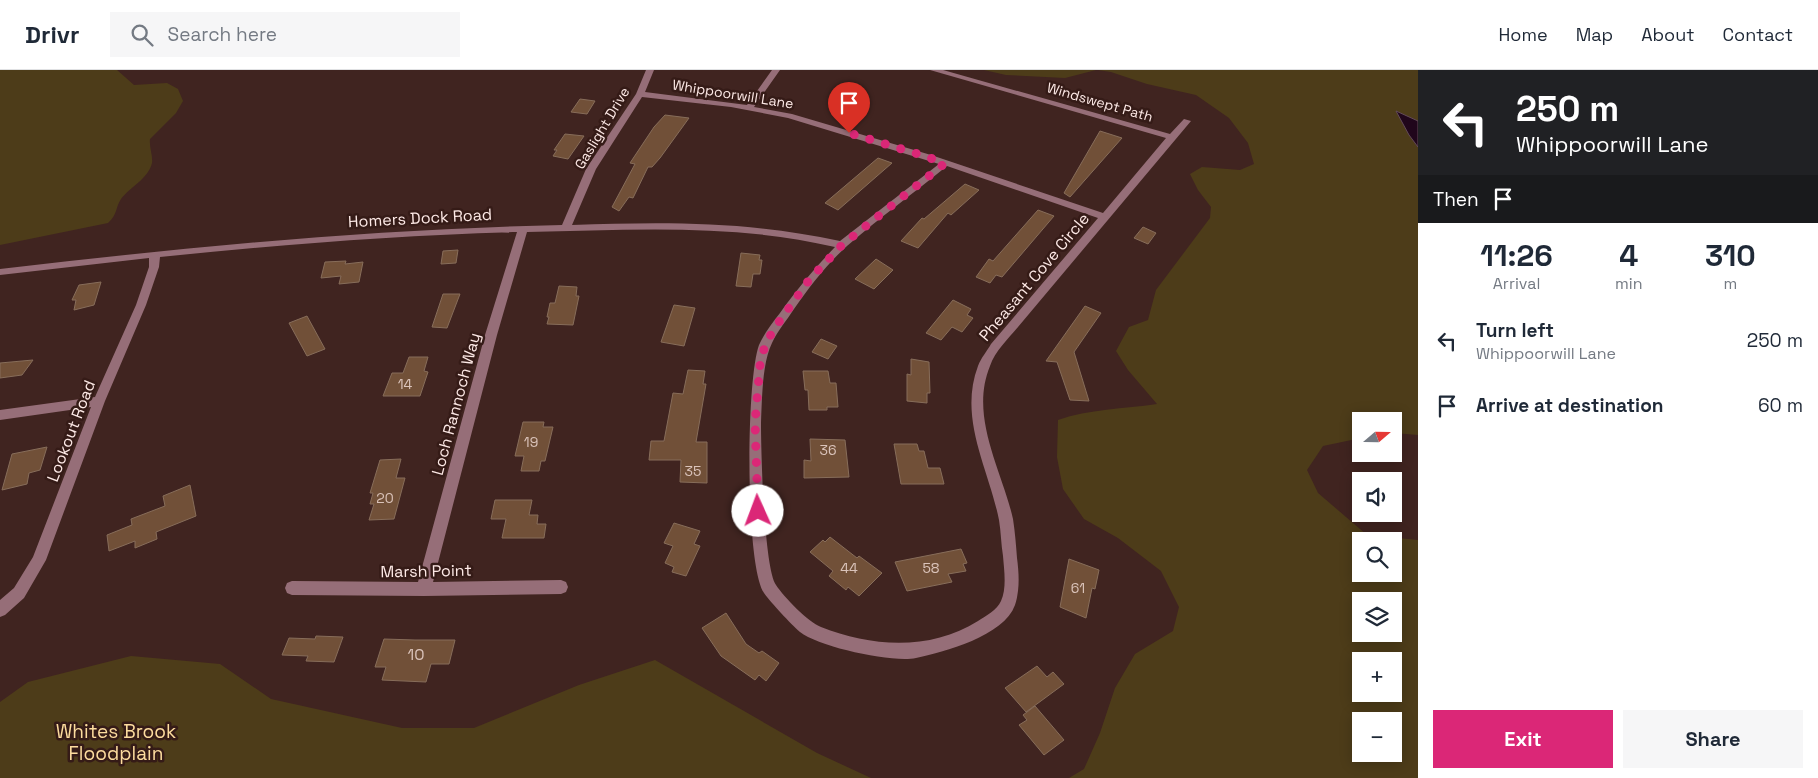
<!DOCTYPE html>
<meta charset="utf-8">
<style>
:root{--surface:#fff;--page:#f6f6f7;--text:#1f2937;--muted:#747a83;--line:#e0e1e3;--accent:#db2777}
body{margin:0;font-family:"Space Grotesk",sans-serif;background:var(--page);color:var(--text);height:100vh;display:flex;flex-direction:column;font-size:19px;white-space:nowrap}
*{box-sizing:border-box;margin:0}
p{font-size:16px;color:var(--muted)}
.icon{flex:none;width:28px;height:28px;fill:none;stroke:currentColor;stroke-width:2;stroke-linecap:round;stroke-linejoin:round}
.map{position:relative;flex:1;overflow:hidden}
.panel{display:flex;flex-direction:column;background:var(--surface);width:400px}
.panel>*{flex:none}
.top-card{background:#202124;color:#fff;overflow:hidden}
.needle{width:32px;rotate:70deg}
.buttons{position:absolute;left:1352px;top:342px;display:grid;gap:10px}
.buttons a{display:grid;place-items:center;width:50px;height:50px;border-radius:0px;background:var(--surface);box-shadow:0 2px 12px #0003;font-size:25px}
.pin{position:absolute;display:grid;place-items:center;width:42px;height:42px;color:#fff;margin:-51px -21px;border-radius:50% 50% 50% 0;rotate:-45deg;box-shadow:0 0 5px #0007}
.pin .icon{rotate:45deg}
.me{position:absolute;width:55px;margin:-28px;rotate:358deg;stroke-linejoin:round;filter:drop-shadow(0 0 4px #0008)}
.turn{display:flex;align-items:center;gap:18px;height:105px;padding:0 15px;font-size:22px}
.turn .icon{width:65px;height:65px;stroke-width:2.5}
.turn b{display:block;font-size:35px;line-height:42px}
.then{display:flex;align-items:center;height:48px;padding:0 15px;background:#0003;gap:10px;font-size:19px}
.eta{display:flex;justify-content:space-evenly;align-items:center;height:85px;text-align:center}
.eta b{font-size:30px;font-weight:700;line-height:35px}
.cta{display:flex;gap:10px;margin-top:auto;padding:10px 15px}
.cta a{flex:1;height:58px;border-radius:0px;background:var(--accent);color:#fff;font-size:20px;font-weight:700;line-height:58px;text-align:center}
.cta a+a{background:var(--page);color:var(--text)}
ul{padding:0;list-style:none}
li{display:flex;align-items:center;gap:15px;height:65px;padding:0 15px}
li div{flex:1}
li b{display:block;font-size:19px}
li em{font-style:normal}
header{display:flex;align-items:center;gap:30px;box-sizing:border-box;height:70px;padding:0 25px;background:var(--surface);border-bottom:1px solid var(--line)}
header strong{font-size:24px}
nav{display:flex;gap:28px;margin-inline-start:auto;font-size:18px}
.search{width:350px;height:45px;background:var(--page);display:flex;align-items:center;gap:12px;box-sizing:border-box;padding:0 18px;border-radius:0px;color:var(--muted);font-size:19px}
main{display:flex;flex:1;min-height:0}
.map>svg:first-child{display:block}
</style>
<header>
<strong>Drivr</strong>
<div class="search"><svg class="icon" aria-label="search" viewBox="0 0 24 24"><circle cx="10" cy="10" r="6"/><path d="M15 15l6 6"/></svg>Search here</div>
<nav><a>Home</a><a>Map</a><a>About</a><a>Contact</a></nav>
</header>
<main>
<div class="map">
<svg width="1418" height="708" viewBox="0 0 1418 708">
<rect width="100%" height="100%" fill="#402420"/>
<path fill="#4d3c19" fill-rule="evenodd" d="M0,0H117L134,15L167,13L178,19L183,31L176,43L150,69C149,77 153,86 152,93C148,109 130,117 121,129C115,138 118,144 108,153L0,175Z
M984,0H1096L1065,8L1006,5Z
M1098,0H1418V51L1397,42L1409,65L1418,77V365L1394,363V351H1361V368L1323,376L1307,400L1318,423L1367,465L1418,470V708H1069L1084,699L1100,663L1115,618L1135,584L1173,561L1179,537L1161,501L1118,468L1084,449L1063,419L1057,387L1058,350C1089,339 1124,339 1157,334L1128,300L1116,281L1129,257L1148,250L1156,220L1210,148L1211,137L1198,120L1190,104L1202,97L1240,100L1254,94L1248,73L1229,48L1196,25L1147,14L1111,2ZM1361,471H1394V504H1361ZM1361,531H1394V564H1361ZM1361,591H1394V624H1361ZM1361,651H1394V684H1361Z
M131,586L220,594L271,629L402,658H474L579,615L655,590L817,683L871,708H0V632L28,612Z"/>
<path fill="#20061b" stroke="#624a58" d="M1396,41L1418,51V77L1409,65Z"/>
<path fill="#715038" stroke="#876d5a" d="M580,29L595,31L587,44L571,42Z
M665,45L689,48L660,88L652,97H648L633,128L629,127L619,141L612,137L635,94L630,93L654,57Z
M1100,61L1122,68L1070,127L1064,123Z
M565,64L584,66L568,89L553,86L557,80H554Z
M878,88L892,93L838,140L825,133Z
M965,114L979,120L951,145L948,143L918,178L901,171L922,148L924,149Z
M1038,140L1054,146L1002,207L996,205L990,213L976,207L989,189L993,191Z
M1143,157L1156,163L1148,174L1134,168Z
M458,180L456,193L441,194L443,181Z
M741,183L760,185L759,190H762L760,204H753L751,217L736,216Z
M876,189L893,200L874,219L855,209Z
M346,191L345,194L363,192L359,212L339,214L341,206L321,208L325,192Z
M101,212L94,235L74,240L76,230H72L79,215Z
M559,216L577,217L576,226H579L573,255L547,254L549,247H547L550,233H555Z
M443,224H460L447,258L432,257Z
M953,230L971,239L967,245L973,248L962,262L952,257L941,270L926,263Z
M674,235L695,238L684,276L661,272Z
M1085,236L1101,243L1074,282L1089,331L1070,330L1057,292L1046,291Z
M307,246L325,279L307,286L289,253Z
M821,269L837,276L828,289L812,282Z
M409,287H428L424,301L428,302L420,326H383L392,303H403Z
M911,289L929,292L930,323H927V333L907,331V304L911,305Z
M33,290L22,305L0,308V293Z
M688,300L705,301L703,314H706L696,372H707V413L680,412L681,390H649L651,371H664L673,323L683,324Z
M803,301H828L830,313H836L838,337H827V340H809L808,320H805Z
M523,352H544L543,357H553L545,391H541L539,401H521L524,386H515Z
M810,369L845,370L849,407L804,408V390L811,391Z
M894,374H917L919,381H924L928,398H940L944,414H901Z
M47,377L40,400L29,403L27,414L2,420L12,384Z
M401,389L396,408H405L394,449L369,450L374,434H370L373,423H370L380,390Z
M190,415L196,446L156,462L157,469L135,478V471L109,481L107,465L132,455L131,449L165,436L163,426Z
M495,430H532L529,445H538L537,454H546L544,468H502L506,449H491Z
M674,453L700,461L694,474L700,476L686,506L672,502L674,497L665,493L673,476L664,473Z
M830,467L857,488L859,486L882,503L859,526L848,517L846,520L829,506L833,501L810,482L823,470L825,472Z
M961,479L967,493L963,494L966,501L948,504L952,512L907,521L895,492Z
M1069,489L1099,500L1095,519L1092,518L1086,548L1060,537Z
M726,543L746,574L759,583L762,581L779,593L766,611L759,605L755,610L721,586L702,558Z
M316,566L343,567L334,592L306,591L308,586L282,585L289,568L315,569Z
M384,569L415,570H455L449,594H431L426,612L382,610L386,597H375Z
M1037,596L1047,607L1053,602L1064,614L1026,642L1005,618Z
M1035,636L1064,670L1044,685L1019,655L1027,650L1023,645Z"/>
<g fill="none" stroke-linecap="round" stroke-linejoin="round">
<path fill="#966e78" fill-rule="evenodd" d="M646,0H654L645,22L747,35L772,0H780L754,37L792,44L931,85L1103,143L1166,68L930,0H943L1170,64L1184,49L1191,51L1018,257C1008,269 995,281 990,296C969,347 1002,400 1013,449C1015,462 1016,475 1017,488C1019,503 1020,520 1015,535C1004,566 944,582 916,588C892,593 819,577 800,562C790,553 772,534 764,523C745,495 746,310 759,275C764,264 772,253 780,243C797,219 815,198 835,177C733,153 631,160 527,162L497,265L433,512L561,510L566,512L568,517L566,522L561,524L424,526L292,525L287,523L285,518L287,513L292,511L418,512L485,265L517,162C398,165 279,175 160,187L159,197L146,235L105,331L46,490L24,528L5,545L0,547V530L14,518L33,487L91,337L0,350V340L95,327L136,235L149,197V188L0,205V199C187,177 374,159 562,155L586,99L636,24ZM642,27L731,37L788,48L939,94L840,171C748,151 666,152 572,155L596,99ZM947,96L1098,148L991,274C987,281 981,288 978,296C958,349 989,399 999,450C1001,462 1001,474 1003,486C1004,499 1007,518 1001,531C997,540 986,546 978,551C931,581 871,577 821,557C808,552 784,527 776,515C764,498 761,380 761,353C762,331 762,293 772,273C778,260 787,250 794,239C810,216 827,194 847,176C879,148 914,123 947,96Z"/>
</g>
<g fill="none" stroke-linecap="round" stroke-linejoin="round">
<path stroke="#db2777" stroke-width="9" stroke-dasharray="0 16.2" d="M758,441L755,353L760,295L765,275L774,259L809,210L842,175L944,94L928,87L849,63"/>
</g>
<g text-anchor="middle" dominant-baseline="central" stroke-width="5" stroke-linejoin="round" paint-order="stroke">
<g font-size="14" fill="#fde9e6" stroke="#351b17">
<text transform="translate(733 24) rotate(9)">Whippoorwill Lane</text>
<text transform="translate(1100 32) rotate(16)">Windswept Path</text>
<text transform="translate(602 58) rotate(-59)">Gaslight Drive</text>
</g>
<g font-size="14" fill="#dac3ba">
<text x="405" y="314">14</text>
<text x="531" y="372">19</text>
<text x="828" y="380">36</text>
<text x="693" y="401">35</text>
<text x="385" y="428">20</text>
<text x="849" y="498">44</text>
<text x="931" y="498">58</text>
<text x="1078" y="518">61</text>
</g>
<g font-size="16" fill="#fde9e6" stroke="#351b17">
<text transform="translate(420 148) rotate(-3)">Homers Dock Road</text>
<text transform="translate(1034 207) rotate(-50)">Pheasant Cove Circle</text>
<text transform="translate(456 334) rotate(-75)">Loch Rannoch Way</text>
<text transform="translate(71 361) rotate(-69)">Lookout Road</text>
<text transform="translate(426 501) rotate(-1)">Marsh Point</text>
</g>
<g font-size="16" fill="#dac3ba">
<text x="416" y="584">10</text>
</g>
<g font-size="19" fill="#fddc9e" stroke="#351b17">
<text x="116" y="661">Whites Brook<tspan x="116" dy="22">Floodplain</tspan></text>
</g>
</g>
</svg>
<div class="buttons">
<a><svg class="needle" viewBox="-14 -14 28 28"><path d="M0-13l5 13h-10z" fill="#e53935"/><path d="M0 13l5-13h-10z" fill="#747a83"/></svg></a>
<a><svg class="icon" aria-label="sound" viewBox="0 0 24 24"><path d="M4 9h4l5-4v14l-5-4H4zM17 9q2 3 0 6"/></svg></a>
<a><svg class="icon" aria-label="search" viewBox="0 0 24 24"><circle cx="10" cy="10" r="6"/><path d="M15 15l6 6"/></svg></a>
<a><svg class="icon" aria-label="layers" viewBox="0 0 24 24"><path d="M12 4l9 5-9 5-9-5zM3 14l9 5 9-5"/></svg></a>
<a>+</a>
<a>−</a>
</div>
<div class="pin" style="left:849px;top:63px;background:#d93025"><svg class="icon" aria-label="arrive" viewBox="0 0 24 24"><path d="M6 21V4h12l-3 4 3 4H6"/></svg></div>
<svg class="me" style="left:758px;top:441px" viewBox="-20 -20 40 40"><circle r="19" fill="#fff"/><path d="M0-13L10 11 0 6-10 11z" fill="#db2777"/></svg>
</div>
<section class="panel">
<div class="top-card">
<div class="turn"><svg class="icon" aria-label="left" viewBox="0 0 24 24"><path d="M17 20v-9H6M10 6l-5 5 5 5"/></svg><div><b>250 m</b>Whippoorwill Lane</div></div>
<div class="then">Then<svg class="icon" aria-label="arrive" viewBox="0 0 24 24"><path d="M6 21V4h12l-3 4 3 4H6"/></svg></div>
</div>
<div class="eta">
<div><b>11:26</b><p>Arrival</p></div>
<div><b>4</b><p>min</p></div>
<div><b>310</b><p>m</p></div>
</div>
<ul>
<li><svg class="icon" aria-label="left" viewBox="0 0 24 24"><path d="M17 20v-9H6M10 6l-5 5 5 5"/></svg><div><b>Turn left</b><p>Whippoorwill Lane</p></div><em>250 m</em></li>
<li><svg class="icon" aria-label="arrive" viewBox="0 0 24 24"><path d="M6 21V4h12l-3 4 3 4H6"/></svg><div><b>Arrive at destination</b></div><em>60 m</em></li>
</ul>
<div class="cta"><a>Exit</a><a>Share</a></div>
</section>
</main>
